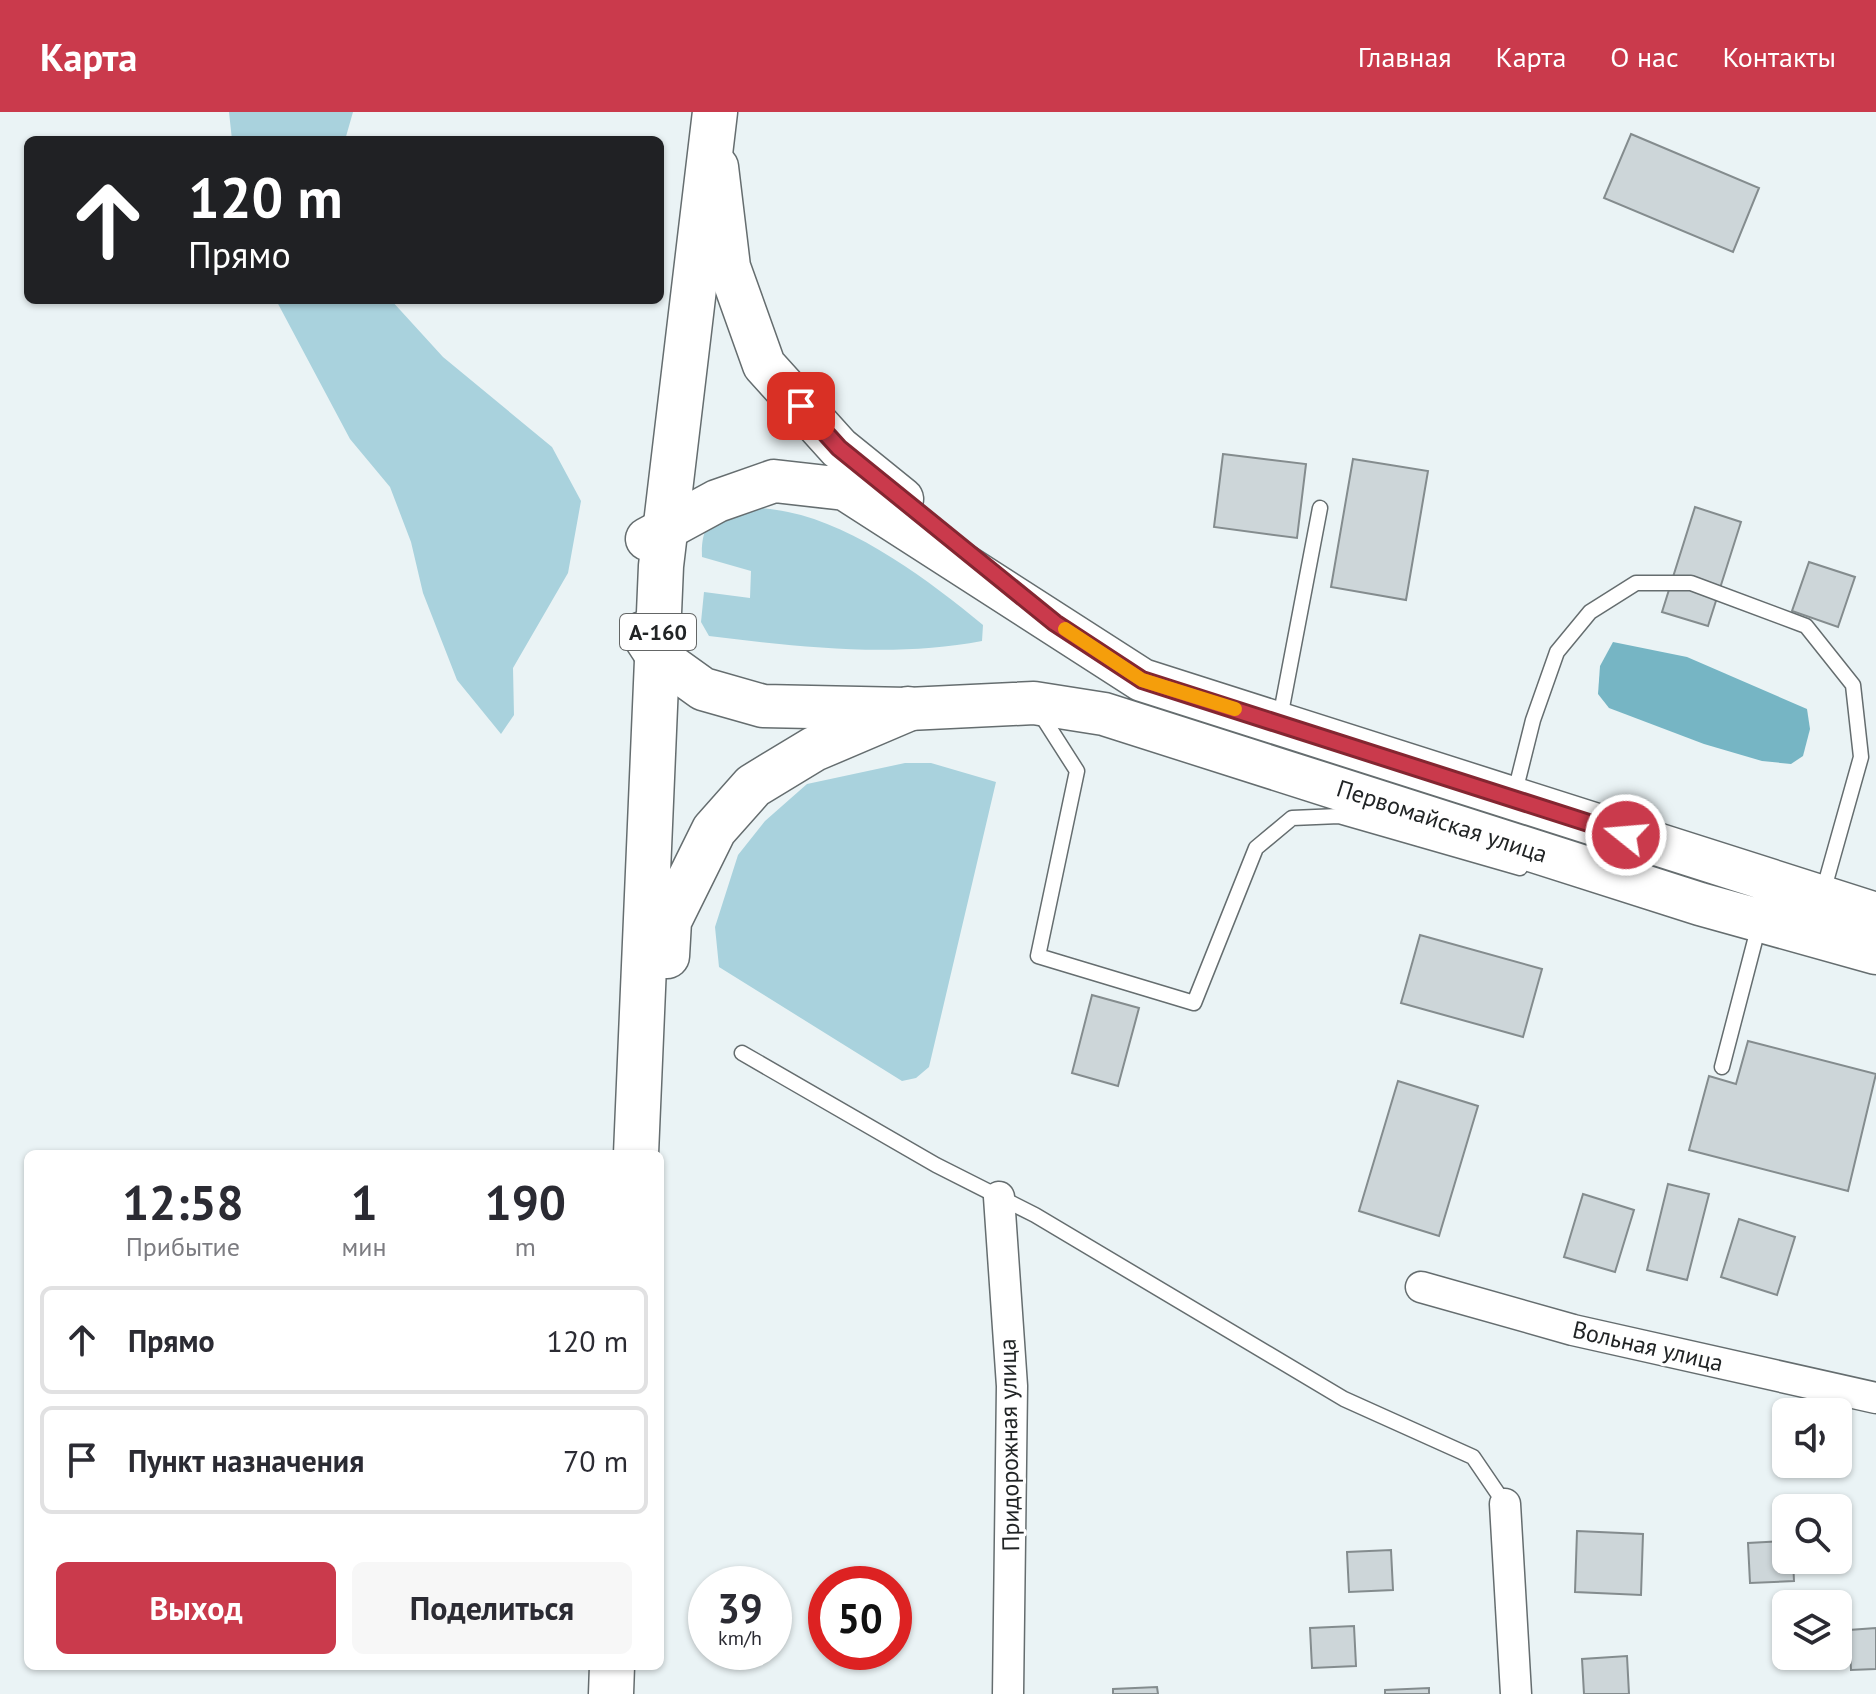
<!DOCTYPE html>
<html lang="ru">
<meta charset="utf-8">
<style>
:root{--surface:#fff;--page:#f7f7f7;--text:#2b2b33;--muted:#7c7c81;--line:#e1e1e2;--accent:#ca3a4c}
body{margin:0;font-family:"PT Sans",sans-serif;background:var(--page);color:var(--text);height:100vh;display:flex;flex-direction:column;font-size:30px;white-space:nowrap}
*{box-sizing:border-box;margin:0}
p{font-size:26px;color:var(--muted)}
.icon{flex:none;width:44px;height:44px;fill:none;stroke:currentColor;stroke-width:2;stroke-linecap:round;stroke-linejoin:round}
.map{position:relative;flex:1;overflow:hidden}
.sheet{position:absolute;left:24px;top:1038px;width:640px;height:520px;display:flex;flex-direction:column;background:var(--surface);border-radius:12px;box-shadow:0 2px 6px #0004}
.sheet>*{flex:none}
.hud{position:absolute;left:24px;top:24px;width:640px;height:168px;border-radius:12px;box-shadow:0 2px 6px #0004;background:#202124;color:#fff;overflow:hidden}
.tools{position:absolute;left:1772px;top:1286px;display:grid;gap:16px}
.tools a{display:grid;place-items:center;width:80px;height:80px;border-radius:12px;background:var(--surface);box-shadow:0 2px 6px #0004;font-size:40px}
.speed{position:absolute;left:688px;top:1454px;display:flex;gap:16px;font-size:40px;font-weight:700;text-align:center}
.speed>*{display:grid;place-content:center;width:104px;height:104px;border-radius:50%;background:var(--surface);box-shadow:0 2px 6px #0004;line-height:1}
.speed small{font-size:20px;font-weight:400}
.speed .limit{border:12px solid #d22;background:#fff;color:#111}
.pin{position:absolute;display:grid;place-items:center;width:68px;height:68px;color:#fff;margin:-34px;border-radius:16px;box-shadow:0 4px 12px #0006}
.me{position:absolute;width:88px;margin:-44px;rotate:287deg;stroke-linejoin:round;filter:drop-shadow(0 0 6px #0008)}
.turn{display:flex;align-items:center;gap:28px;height:168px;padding:0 32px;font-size:36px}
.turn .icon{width:104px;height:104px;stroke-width:2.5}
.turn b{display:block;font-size:56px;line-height:68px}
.eta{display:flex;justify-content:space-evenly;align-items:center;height:136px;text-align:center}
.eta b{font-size:48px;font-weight:700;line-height:56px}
.cta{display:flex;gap:16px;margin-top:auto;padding:16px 32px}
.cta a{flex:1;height:92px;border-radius:12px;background:var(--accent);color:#fff;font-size:32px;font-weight:700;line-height:92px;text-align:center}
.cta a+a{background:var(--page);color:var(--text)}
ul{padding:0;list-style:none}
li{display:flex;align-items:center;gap:24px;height:108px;margin:0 16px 12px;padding:0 16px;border:4px solid var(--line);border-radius:12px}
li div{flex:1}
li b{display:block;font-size:30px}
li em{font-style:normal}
header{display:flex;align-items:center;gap:48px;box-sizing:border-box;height:112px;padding:0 40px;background:var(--accent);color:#fff}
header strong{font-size:38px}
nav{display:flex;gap:44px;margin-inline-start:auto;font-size:28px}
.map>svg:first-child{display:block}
</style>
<header>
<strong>Карта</strong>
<nav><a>Главная</a><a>Карта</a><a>О нас</a><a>Контакты</a></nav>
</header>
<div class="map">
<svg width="1876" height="1582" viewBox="0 0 1876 1582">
<rect width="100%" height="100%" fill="#eaf3f5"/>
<path fill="#a9d2dd" d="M229,0H353L345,28H232Z
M276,188H391L443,245L552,335L581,389L568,461L513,556L514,603L501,622L457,568L423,481L411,430L390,375L350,327Z
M728,392C748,395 769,396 788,400C857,414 931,470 983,513L982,529C893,546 798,535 709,524L701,510L704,480L750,486L751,459L702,445C701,419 708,408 728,392Z
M905,651H931L996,670L929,955L916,966L902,969L719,855L715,815L738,743L765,709L807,672Z"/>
<path fill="#76b5c4" d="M1613,530L1687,545L1807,597L1810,617L1803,644L1791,652L1762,649L1704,632L1609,596L1598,582L1600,554Z"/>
<path fill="#cdd6d9" stroke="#848c8e" stroke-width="2" d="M1631,22L1759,76L1733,140L1604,86Z
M1223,342L1306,352L1297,426L1214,415Z
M1353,347L1428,359L1406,488L1331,475Z
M1695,395L1741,410L1708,514L1662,500Z
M1809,450L1855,465L1838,515L1792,499Z
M1420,823L1542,857L1523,925L1401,891Z
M1092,883L1139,896L1118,974L1072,961Z
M1748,929L1876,962L1848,1079L1689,1038L1709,964L1736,972Z
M1398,969L1478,994L1439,1124L1359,1099Z
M1668,1072L1709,1082L1687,1168L1647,1158Z
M1583,1082L1634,1098L1615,1160L1564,1145Z
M1739,1107L1795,1125L1777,1183L1721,1165Z
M1577,1419L1643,1422L1641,1483L1575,1480Z
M1786,1429V1448H1793L1794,1469L1750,1471L1748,1431Z
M1391,1438L1393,1478L1349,1480L1347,1440Z
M1354,1514L1356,1554L1312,1556L1310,1516Z
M1876,1516V1557L1851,1558L1849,1518Z
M1627,1544L1629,1582H1584L1582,1547Z
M1157,1575L1158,1582H1113V1577Z
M1429,1576V1582H1385V1578Z"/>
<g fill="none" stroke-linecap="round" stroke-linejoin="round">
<g stroke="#656d6f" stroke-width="17">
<path id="service" d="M1038,598L1077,659L1038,844L1194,891L1256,736L1292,706L1339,704L1520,756
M1280,606L1320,396
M1514,684L1533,608L1557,540L1590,500L1636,471H1691L1806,514L1853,573L1861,645L1823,780
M742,941L936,1053L1035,1103L1344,1287L1473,1345L1505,1392
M1722,955L1759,813"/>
</g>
<g stroke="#656d6f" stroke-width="33">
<path id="minor" d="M999,1085L1012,1274L1008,1582
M1421,1175L1573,1218L1876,1286
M1505,1392L1516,1582"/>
</g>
<g stroke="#656d6f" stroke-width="45">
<path id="secondary" d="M717,55L729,155L764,253L839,336L902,387
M647,427L717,389L774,369L845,377L1142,568L1876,802
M642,521L657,544L703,577L763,594L908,597L1034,591L1104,602L1700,792L1876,841"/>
</g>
<g stroke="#656d6f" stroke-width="47">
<path id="trunk" d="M667,844L669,809L714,718L753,674L814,637L908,597
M636,1042L661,454L715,0
M611,1582L612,1554"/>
</g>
<use href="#service" stroke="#fff" stroke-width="14"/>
<use href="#minor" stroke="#fff" stroke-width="30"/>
<use href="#secondary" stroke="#fff" stroke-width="42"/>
<use href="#trunk" stroke="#fff" stroke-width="44"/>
</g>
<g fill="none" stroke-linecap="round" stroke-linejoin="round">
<g stroke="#832631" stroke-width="20">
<path id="route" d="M801,294L839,336L1055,511L1142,568L1626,723"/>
</g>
<use href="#route" stroke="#ca3a4c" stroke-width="14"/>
<path stroke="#f59e0b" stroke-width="14" d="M1065,517L1142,568L1235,597"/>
</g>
<g text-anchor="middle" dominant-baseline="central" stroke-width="6" stroke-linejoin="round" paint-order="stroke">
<rect fill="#fff" stroke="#646666" stroke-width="2" x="620" y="502" width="76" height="36" rx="6"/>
<g font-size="22" font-weight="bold" fill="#212425">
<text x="658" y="520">А-160</text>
</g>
<g font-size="24" fill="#212425" stroke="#fff">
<text transform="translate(1442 709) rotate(18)">Первомайская улица</text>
<text transform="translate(1648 1234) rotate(13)">Вольная улица</text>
<text transform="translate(1009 1333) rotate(-91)">Придорожная улица</text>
</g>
</g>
</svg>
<div class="tools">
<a><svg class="icon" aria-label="sound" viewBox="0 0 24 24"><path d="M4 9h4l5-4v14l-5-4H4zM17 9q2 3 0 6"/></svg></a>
<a><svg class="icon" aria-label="search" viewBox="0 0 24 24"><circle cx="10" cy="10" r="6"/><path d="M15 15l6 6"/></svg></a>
<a><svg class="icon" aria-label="layers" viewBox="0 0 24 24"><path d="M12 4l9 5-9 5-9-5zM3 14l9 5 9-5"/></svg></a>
</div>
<div class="speed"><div>39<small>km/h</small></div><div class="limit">50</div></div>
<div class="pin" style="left:801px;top:294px;background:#d93025"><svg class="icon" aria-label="arrive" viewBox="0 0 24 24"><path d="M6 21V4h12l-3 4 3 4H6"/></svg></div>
<svg class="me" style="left:1626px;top:723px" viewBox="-20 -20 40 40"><circle r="17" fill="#ca3a4c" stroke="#fff" stroke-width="3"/><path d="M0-11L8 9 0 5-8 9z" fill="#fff"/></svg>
<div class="hud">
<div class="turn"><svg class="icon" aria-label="ahead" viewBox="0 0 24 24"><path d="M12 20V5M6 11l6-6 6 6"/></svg><div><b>120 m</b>Прямо</div></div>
</div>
<section class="sheet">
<div class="eta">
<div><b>12:58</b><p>Прибытие</p></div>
<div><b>1</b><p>мин</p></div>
<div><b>190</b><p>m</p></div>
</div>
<ul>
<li><svg class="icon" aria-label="ahead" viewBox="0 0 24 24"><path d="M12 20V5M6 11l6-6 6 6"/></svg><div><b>Прямо</b></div><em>120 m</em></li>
<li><svg class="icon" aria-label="arrive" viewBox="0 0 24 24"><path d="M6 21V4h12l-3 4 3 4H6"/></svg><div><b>Пункт назначения</b></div><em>70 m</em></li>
</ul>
<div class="cta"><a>Выход</a><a>Поделиться</a></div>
</section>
</div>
